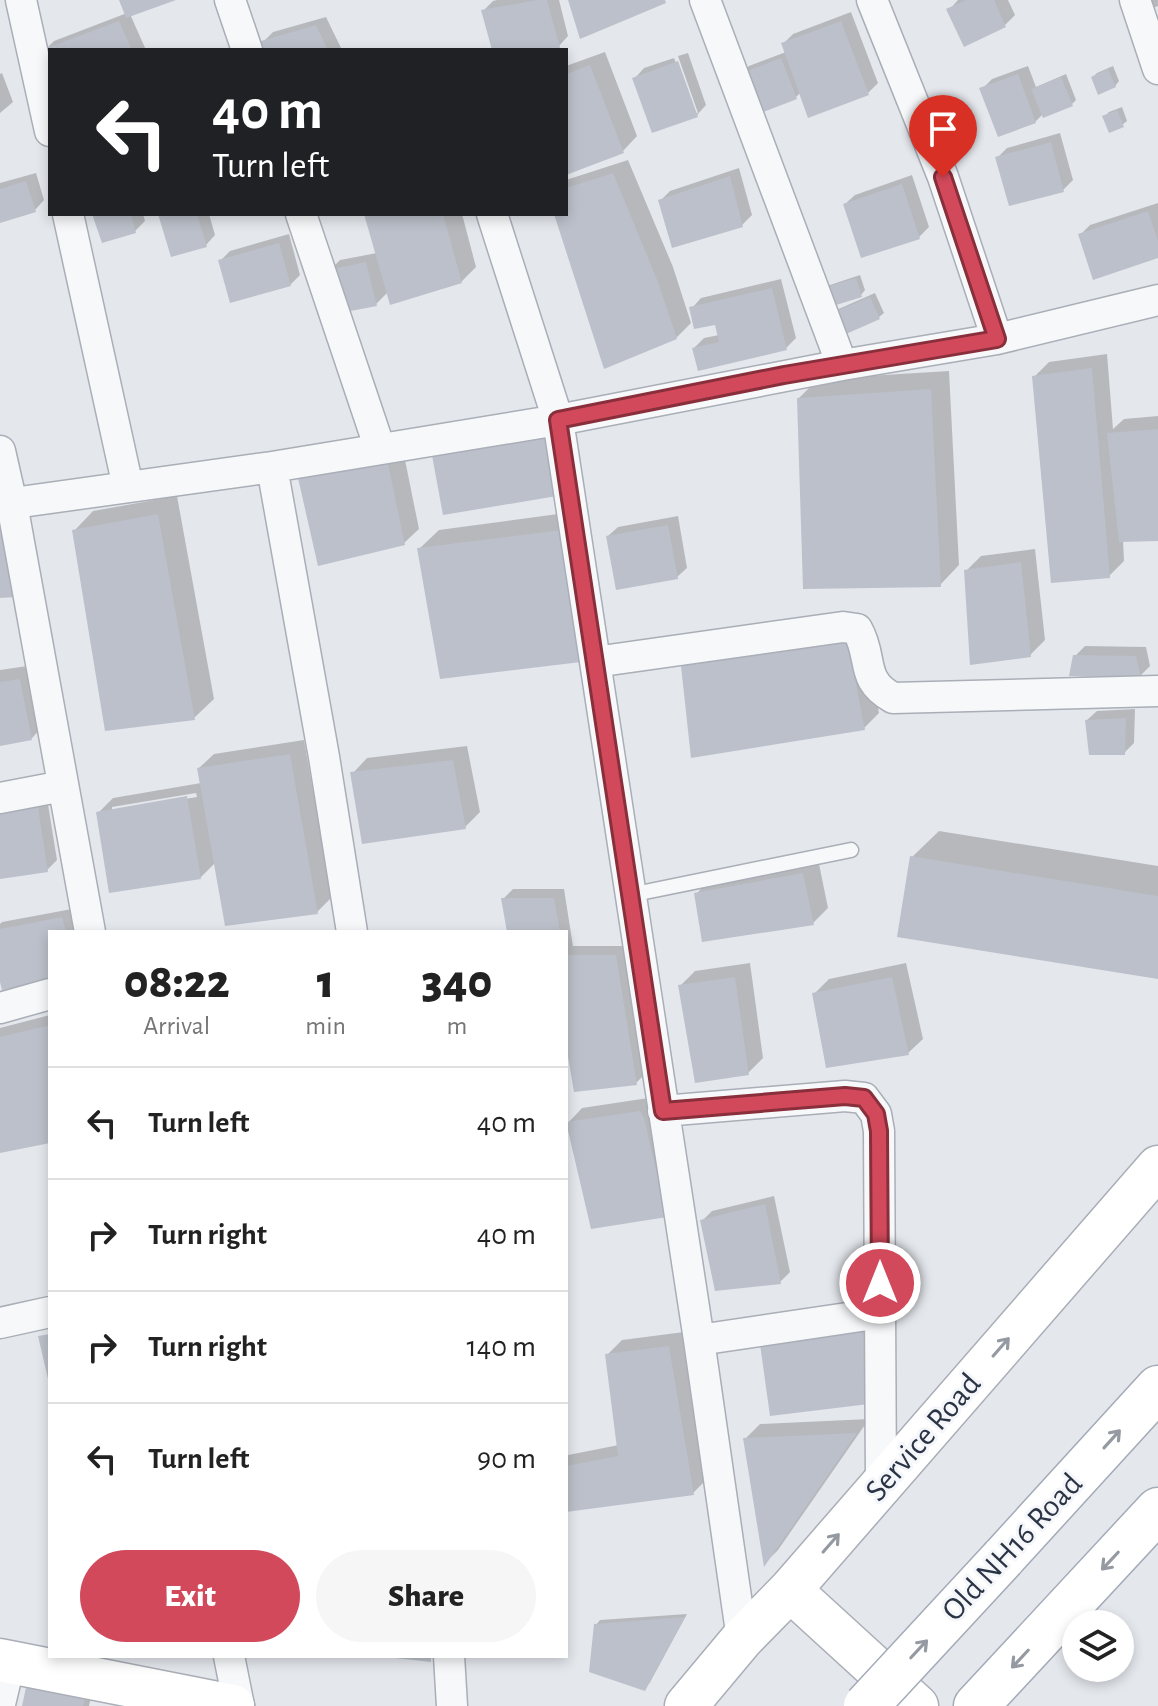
<!DOCTYPE html>
<style>
:root{--surface:#fff;--page:#f6f6f6;--text:#222;--muted:#767676;--line:#e0e0e0;--accent:#d1495b}
body{margin:0;font-family:"Alegreya Sans",sans-serif;background:var(--page);color:var(--text);height:100vh;display:flex;flex-direction:column;font-size:30px;white-space:nowrap}
*{box-sizing:border-box;margin:0}
p{font-size:26px;color:var(--muted)}
.icon{flex:none;width:44px;height:44px;fill:none;stroke:currentColor;stroke-width:2;stroke-linecap:round;stroke-linejoin:round}
.map{position:relative;flex:1;overflow:hidden}
.details{position:absolute;left:48px;top:930px;width:520px;height:728px;display:flex;flex-direction:column;background:var(--surface);border-radius:0px;box-shadow:0 4px 12px #0003}
.details>*{flex:none}
.top-card{position:absolute;left:48px;top:48px;width:520px;height:168px;border-radius:0px;box-shadow:0 4px 12px #0003;background:#202124;color:#fff;overflow:hidden}
.tools{position:absolute;left:1062px;top:1610px;display:grid;gap:16px}
.tools a{display:grid;place-items:center;width:72px;height:72px;border-radius:50%;background:var(--surface);box-shadow:0 4px 12px #0003;font-size:40px}
.pin{position:absolute;display:grid;place-items:center;width:68px;height:68px;color:#fff;margin:-82px -34px;border-radius:50% 50% 50% 0;rotate:-45deg;box-shadow:0 0 8px #0007}
.pin .icon{rotate:45deg}
.me{position:absolute;width:88px;margin:-44px;rotate:0deg;stroke-linejoin:round;filter:drop-shadow(0 0 6px #0008)}
.turn{display:flex;align-items:center;gap:28px;height:168px;padding:0 32px;font-size:36px}
.turn .icon{width:104px;height:104px;stroke-width:2.5}
.turn b{display:block;font-size:56px;line-height:68px}
.eta{display:flex;justify-content:space-evenly;align-items:center;height:136px;text-align:center}
.eta b{font-size:48px;font-weight:800;line-height:56px}
.action{display:flex;gap:16px;margin-top:auto;padding:16px 32px}
.action a{flex:1;height:92px;border-radius:48px;background:var(--accent);color:#fff;font-size:32px;font-weight:800;line-height:92px;text-align:center}
.action a+a{background:var(--page);color:var(--text)}
ul{padding:0;list-style:none}
li{display:flex;align-items:center;gap:24px;height:112px;padding:0 32px;border-top:2px solid var(--line)}
li div{flex:1}
li b{display:block;font-size:30px}
li em{font-style:normal}
.map>svg:first-child{display:block}
</style>
<div class="map">
<svg width="1158" height="1706" viewBox="0 0 1158 1706">
<rect width="100%" height="100%" fill="#e4e7ec"/>
<path fill="#0003" fill-rule="evenodd" d="M121,0H171L130,14L146,50L44,51L54,41L127,13Z
M497,0H559L568,36L559,46L540,50H494L484,10L493,1Z
M958,0H1008L1015,15L1005,25L964,44L949,10Z
M1141,0H1158V6L1145,11Z
M851,12L878,83L868,93L801,92L796,97L739,76L749,66L786,52L783,44L793,34Z
M326,17L342,50H266L263,42L273,32Z
M605,52L637,136L623,151L566,172V66Z
M688,53L706,105L697,115L635,78L644,68L674,58L694,113H698L678,56Z
M1028,66L1036,87L1066,74L1076,100L1072,104L1044,113L1035,122L982,89L992,79Z
M1113,66L1119,81L1115,86L1093,77L1097,73Z
M2,73L13,102L0,113V74Z
M1122,107L1127,121L1122,125L1105,116L1109,112Z
M1060,133L1073,180L1063,190L997,158L1007,148Z
M628,160L673,267L691,323L676,338L556,214H566V180Z
M739,168L752,215L742,225L660,201L670,191Z
M36,173L44,200L35,210L0,220V183Z
M912,175L929,227L919,237L845,204L855,195Z
M1158,203V256L1080,235L1090,225Z
M94,214H143L145,221L135,231Z
M160,214H209L215,235L206,245Z
M366,214H462L476,267L461,282L388,292L376,304L330,270L340,260L377,253Z
M289,234L300,275L290,285L220,261L230,251Z
M860,275L865,290L861,295L824,287Z
M781,279L796,338L786,348H694L704,338L719,335L716,322L692,308L701,298Z
M875,293L884,313L879,317L834,311Z
M1107,354L1113,429L1124,419L1158,416V538L1123,540L1124,561L1109,576L1034,377L1049,362Z
M949,371L959,565L940,585L799,398L818,379Z
M403,450L419,529L404,543L300,478L315,463Z
M177,496L214,699L194,718L74,531L93,511Z
M580,511V660L419,549L439,530Z
M678,516L687,568L677,577L608,536L618,527Z
M1035,549L1045,640L1030,655L966,571L981,556Z
M862,626L879,713L864,728L684,666L699,651Z
M1085,646L1146,647L1150,666L1140,676L1075,656Z
M34,665L46,723L32,738L0,744V670Z
M1135,709L1134,743L1124,753L1087,720L1097,711Z
M304,740L332,897L317,912L216,862L200,878L98,813L113,798L201,783L199,768L214,754ZM196,793L197,797L112,811V807Z
M467,746L480,812L465,827L353,773L367,758Z
M47,798L57,860L47,870L0,877V806Z
M939,831L1158,866V977L912,857Z
M818,859L828,908L813,923L697,893L712,878Z
M513,889H564L573,946H626L646,1073L636,1083L566,1033V932H509L503,899Z
M72,909L78,932H50V979L0,971V924L2,922Z
M750,963L763,1058L748,1073L680,986L695,971Z
M906,963L923,1039L908,1053L814,994L829,979Z
M50,1015V1140L0,1151V1028Z
M655,1097L666,1216L568,1123L582,1108Z
M774,1196L790,1272L780,1282L703,1220L712,1211Z
M879,1318L868,1403L762,1345Z
M684,1332L708,1478L693,1493L566,1510V1457L568,1455L619,1445L607,1355L622,1340Z
M869,1419L778,1550L765,1563L745,1439L760,1424Z
M687,1614L649,1684L596,1625L600,1620Z
M93,1688L89,1706H24Z"/>
<path fill="#bbc0ca" d="M119,0H176L126,18Z
M537,0H547L560,48L550,50H492L481,10Z
M568,0H665L666,3L580,39Z
M966,0H994L1006,27L964,47L946,9Z
M119,21L132,50H50V71L42,50Z
M841,21L869,95L808,118L781,43Z
M316,25L328,50H263L261,41Z
M781,58L797,99L753,116L737,75Z
M678,61L698,117L652,133L632,78Z
M590,65L624,153L566,175V74Z
M1108,69L1116,87L1098,95L1091,77Z
M1018,74L1036,123L998,137L979,88Z
M1061,77L1073,106L1043,118L1031,89Z
M1117,110L1124,127L1109,133L1102,116Z
M1051,142L1064,192L1009,206L995,157Z
M613,173L658,282L677,339L604,369L554,214H566V188Z
M730,176L743,227L672,248L658,200Z
M26,181L36,212L0,223V189Z
M902,184L920,239L861,258L843,204Z
M1148,211L1158,241V258L1093,280L1078,234Z
M92,214H131L136,233L102,243Z
M158,214H197L207,247L171,257Z
M364,214H443L462,283L390,305Z
M279,243L291,286L230,303L218,260Z
M366,262L377,306L345,312L328,270Z
M856,278L862,297L823,309L817,290Z
M772,288L787,350L698,371L692,348L719,342L715,325L694,329L689,307Z
M870,297L880,319L837,338L827,315Z
M1092,368L1110,578L1051,583L1032,376Z
M931,389L941,587L803,589L797,398Z
M1158,429V541L1119,542L1107,433Z
M544,434L557,496L443,515L431,450Z
M388,464L405,545L318,566L298,478Z
M158,514L195,720L105,731L72,530Z
M0,523H1L16,597L0,598Z
M668,525L678,579L616,590L606,536Z
M561,530L581,662L440,679L417,548Z
M1021,562L1031,657L970,665L964,570Z
M847,639L865,730L691,758L681,666Z
M1073,655L1136,656L1141,678L1069,676Z
M20,679L32,740L0,746V682Z
M1126,718L1125,755H1089L1085,720Z
M290,754L318,914L225,926L197,768Z
M453,760L466,829L362,844L350,772Z
M187,796L201,879L109,893L96,812Z
M38,807L48,872L0,879V813Z
M910,856L1158,896V979L897,937Z
M803,873L814,925L702,942L694,893Z
M501,898H554L560,932H507Z
M62,917L66,932H50V981L2,990L0,982V929Z
M566,955H616L637,1085L574,1092L566,1045Z
M735,977L749,1075L695,1083L678,985Z
M892,977L909,1055L826,1068L812,993Z
M50,1025V1143L0,1153V1037Z
M640,1111L644,1118L667,1217L591,1229L566,1122Z
M765,1204L781,1284L715,1291L700,1220Z
M864,1332L869,1404L770,1416L760,1344Z
M50,1334V1383H49L38,1336Z
M669,1346L694,1495L566,1512V1466L618,1456L605,1354Z
M857,1433L764,1567L743,1438Z
M685,1617L645,1691L589,1672L594,1624Z
M395,1656H431V1662L395,1658Z
M27,1683L85,1697L83,1706H22Z"/>
<g fill="none" stroke-linecap="round" stroke-linejoin="round">
<g stroke="#a9aeb7" stroke-width="17">
<path id="lane" d="M630,895L851,850"/>
</g>
<g stroke="#a9aeb7" stroke-width="33">
<path id="street" d="M21,0L50,131
M230,0L247,50
M705,0L842,365
M872,0L943,177L997,339
M1135,0L1158,69
M68,214L128,487
M301,214L380,449
M492,214L558,420L699,1340L742,1639
M0,451L12,504L90,932
M272,467L324,757L352,932
M0,505L272,467L558,420L842,365L997,339L1158,300
M595,662L843,627L857,629C874,659 859,679 893,698L1158,691
M0,798L63,786
M0,1008L50,994
M663,1111L845,1096L864,1098L876,1114L879,1131L881,1485
M0,1323L50,1312
M699,1340L881,1313
M229,1656L239,1706
M449,1656L452,1706
M0,1704L10,1662"/>
</g>
<g stroke="#a9aeb7" stroke-width="45">
<path id="secondary" d="M790,1590L917,1706
M0,1660L233,1706
M686,1706L742,1639L790,1590L1158,1167"/>
</g>
<g stroke="#a3abb8" stroke-width="47">
<path id="primary" d="M1003,1558L1158,1388
M976,1706L1158,1510"/>
</g>
<use href="#lane" stroke="#f7f8fa" stroke-width="14"/>
<use href="#street" stroke="#f7f8fa" stroke-width="30"/>
<use href="#secondary" stroke="#fff" stroke-width="42"/>
<use href="#primary" stroke="#fff" stroke-width="44"/>
<g stroke="#a3abb8" stroke-width="47" stroke-linecap="butt">
<path id="primary-bridge" d="M866,1706L1003,1558"/>
</g>
<use href="#primary-bridge" stroke="#fff" stroke-width="44"/>
</g>
<defs><path id="oneway-shaft" d="M-6 0H5M1.5-3L5.5 0L1.5 3" fill="none" stroke-width="1.6" stroke-linecap="round" stroke-linejoin="round" transform="scale(2)"/></defs>
<g stroke="#959aa2">
<use href="#oneway-shaft" transform="translate(1001 1347) rotate(-49)"/>
<use href="#oneway-shaft" transform="translate(1112 1439) rotate(-48)"/>
<use href="#oneway-shaft" transform="translate(831 1543) rotate(-49)"/>
<use href="#oneway-shaft" transform="translate(1110 1561) rotate(133)"/>
<use href="#oneway-shaft" transform="translate(919 1649) rotate(-47)"/>
<use href="#oneway-shaft" transform="translate(1020 1659) rotate(133)"/>
</g>
<g fill="none" stroke-linecap="round" stroke-linejoin="round">
<g stroke="#882f3b" stroke-width="20">
<path id="route" d="M880,1283L879,1131L876,1114L864,1098L845,1096L663,1111L558,420L784,375L997,339L943,177"/>
</g>
<use href="#route" stroke="#d1495b" stroke-width="14"/>
</g>
<g text-anchor="middle" dominant-baseline="central" stroke-width="6" stroke-linejoin="round" paint-order="stroke">
<g font-size="32" fill="#2b3445" stroke="#f4f6f9">
<text transform="translate(923 1437) rotate(-49)">Service Road</text>
<text transform="translate(1012 1547) rotate(-47)">Old NH16 Road</text>
</g>
</g>
</svg>
<div class="tools">
<a><svg class="icon" aria-label="layers" viewBox="0 0 24 24"><path d="M12 4l9 5-9 5-9-5zM3 14l9 5 9-5"/></svg></a>
</div>
<div class="pin" style="left:943px;top:177px;background:#d93025"><svg class="icon" aria-label="arrive" viewBox="0 0 24 24"><path d="M6 21V4h12l-3 4 3 4H6"/></svg></div>
<svg class="me" style="left:880px;top:1283px" viewBox="-20 -20 40 40"><circle r="17" fill="#d1495b" stroke="#fff" stroke-width="3"/><path d="M0-11L8 9 0 5-8 9z" fill="#fff"/></svg>
<div class="top-card">
<div class="turn"><svg class="icon" aria-label="left" viewBox="0 0 24 24"><path d="M17 20v-9H6M10 6l-5 5 5 5"/></svg><div><b>40 m</b>Turn left</div></div>
</div>
<section class="details">
<div class="eta">
<div><b>08:22</b><p>Arrival</p></div>
<div><b>1</b><p>min</p></div>
<div><b>340</b><p>m</p></div>
</div>
<ul>
<li><svg class="icon" aria-label="left" viewBox="0 0 24 24"><path d="M17 20v-9H6M10 6l-5 5 5 5"/></svg><div><b>Turn left</b></div><em>40 m</em></li>
<li><svg class="icon" aria-label="right" viewBox="0 0 24 24"><path d="M7 20v-9h11M14 6l5 5-5 5"/></svg><div><b>Turn right</b></div><em>40 m</em></li>
<li><svg class="icon" aria-label="right" viewBox="0 0 24 24"><path d="M7 20v-9h11M14 6l5 5-5 5"/></svg><div><b>Turn right</b></div><em>140 m</em></li>
<li><svg class="icon" aria-label="left" viewBox="0 0 24 24"><path d="M17 20v-9H6M10 6l-5 5 5 5"/></svg><div><b>Turn left</b></div><em>90 m</em></li>
</ul>
<div class="action"><a>Exit</a><a>Share</a></div>
</section>
</div>
